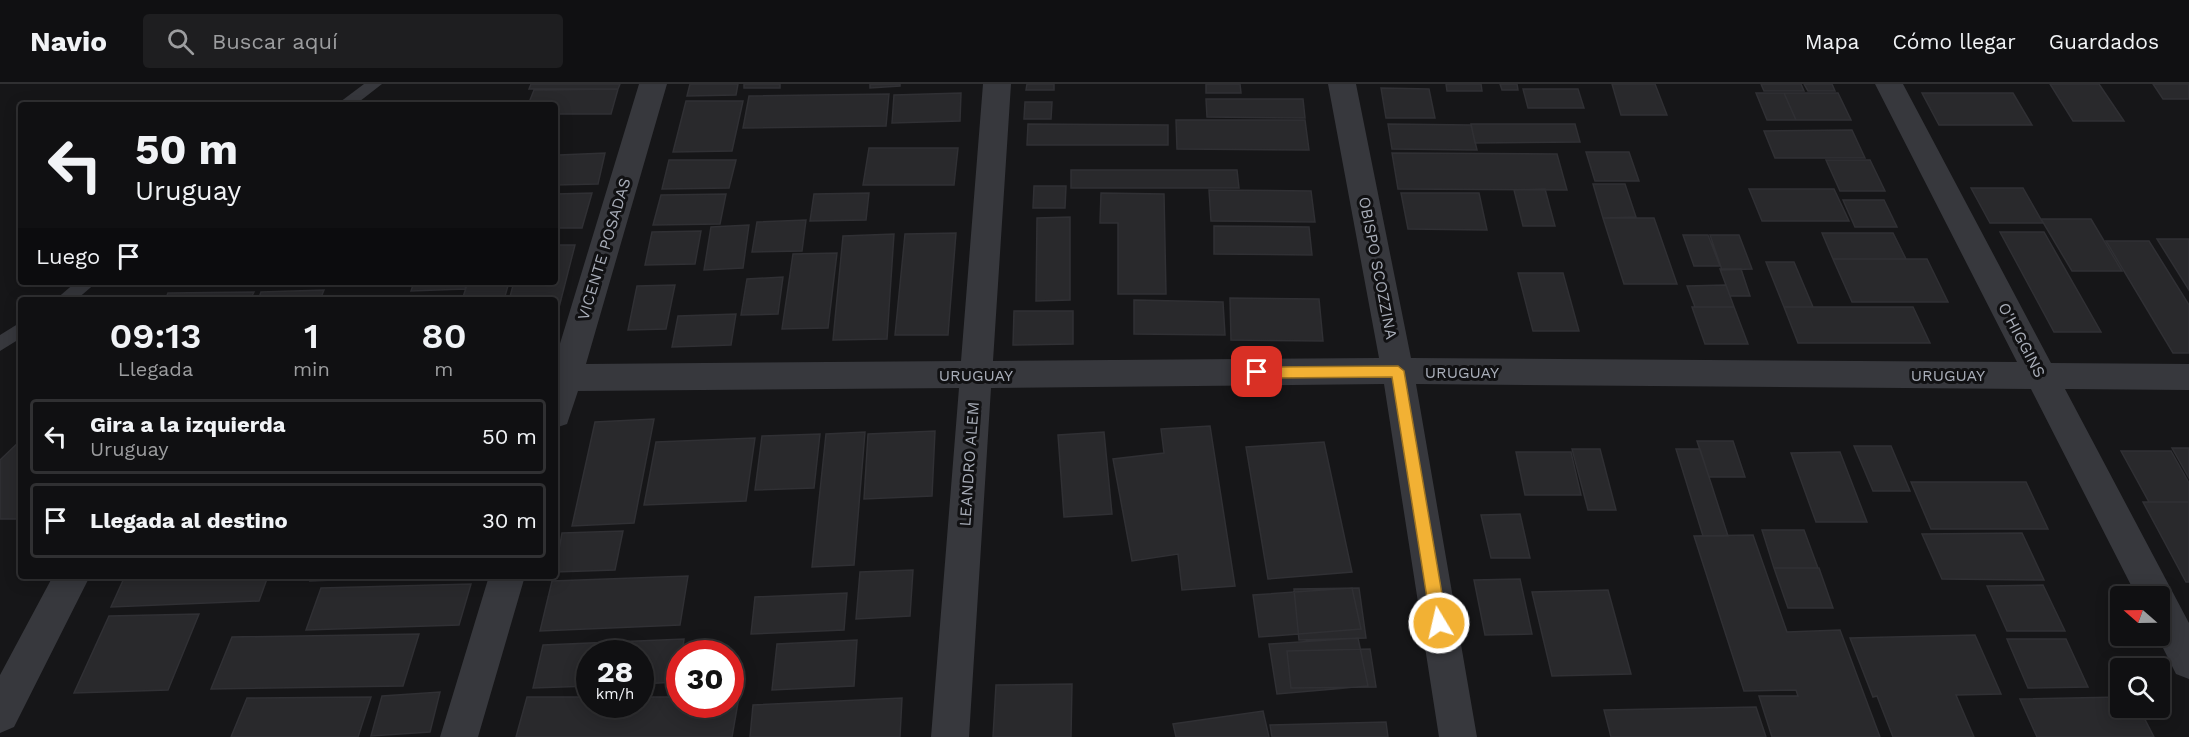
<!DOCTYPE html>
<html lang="es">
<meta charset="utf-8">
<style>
:root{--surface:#101012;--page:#1e1e20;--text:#f1f3f6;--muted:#9c9d9f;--line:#303032}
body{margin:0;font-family:"Work Sans",sans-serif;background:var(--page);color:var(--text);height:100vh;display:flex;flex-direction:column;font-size:22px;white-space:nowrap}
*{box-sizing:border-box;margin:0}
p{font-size:20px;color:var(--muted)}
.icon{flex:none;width:33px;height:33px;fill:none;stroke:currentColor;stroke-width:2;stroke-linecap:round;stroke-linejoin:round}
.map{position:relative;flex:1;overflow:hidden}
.side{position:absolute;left:18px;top:213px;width:540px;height:282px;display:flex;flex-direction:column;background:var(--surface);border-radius:6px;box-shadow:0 3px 15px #0003,0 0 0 2px var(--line)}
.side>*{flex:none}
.guide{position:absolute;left:18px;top:18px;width:540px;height:183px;border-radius:6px;box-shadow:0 3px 15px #0003,0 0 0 2px var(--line);background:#101012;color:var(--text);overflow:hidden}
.needle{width:39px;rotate:290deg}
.fabs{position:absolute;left:2110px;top:502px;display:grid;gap:12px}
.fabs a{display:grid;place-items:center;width:60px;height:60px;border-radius:6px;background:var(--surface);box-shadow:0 3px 15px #0003,0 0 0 2px var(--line);font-size:30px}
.speed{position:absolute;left:576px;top:556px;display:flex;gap:12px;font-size:30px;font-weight:700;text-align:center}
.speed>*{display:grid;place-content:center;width:78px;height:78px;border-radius:50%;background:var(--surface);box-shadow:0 3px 15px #0003,0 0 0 2px var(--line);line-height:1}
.speed small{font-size:15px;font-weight:400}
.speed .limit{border:9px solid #d22;background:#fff;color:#111}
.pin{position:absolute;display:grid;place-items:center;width:51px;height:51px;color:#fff;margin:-26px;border-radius:12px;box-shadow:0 3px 9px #0006}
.me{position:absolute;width:66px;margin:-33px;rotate:351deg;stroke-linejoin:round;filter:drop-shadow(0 0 4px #0008)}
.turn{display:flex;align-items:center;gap:21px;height:126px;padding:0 18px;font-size:27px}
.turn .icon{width:78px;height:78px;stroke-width:2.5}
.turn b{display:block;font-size:42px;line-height:51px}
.then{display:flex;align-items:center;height:57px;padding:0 18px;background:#0003;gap:12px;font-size:22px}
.eta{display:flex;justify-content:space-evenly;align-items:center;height:102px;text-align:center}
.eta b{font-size:36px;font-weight:600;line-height:42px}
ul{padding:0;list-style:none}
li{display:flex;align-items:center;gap:18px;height:75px;margin:0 12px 9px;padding:0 6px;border:3px solid var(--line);border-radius:6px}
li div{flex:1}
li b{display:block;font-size:22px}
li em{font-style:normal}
header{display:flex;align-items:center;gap:36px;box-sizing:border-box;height:84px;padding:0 30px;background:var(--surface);border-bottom:2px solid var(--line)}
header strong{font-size:28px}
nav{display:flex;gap:33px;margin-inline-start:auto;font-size:21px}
.search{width:420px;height:54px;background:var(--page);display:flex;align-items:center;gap:15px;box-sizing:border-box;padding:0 21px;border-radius:6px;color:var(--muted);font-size:22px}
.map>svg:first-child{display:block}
</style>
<header>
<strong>Navio</strong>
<div class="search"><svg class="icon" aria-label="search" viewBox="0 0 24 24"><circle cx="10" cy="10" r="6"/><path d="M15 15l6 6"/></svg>Buscar aquí</div>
<nav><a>Mapa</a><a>Cómo llegar</a><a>Guardados</a></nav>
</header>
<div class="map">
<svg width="2189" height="653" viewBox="0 0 2189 653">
<rect width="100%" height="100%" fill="#161618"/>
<path fill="#29292c" stroke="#303034" stroke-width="1.5" d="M531,0H620L618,5H529Z
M690,0H738L736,11L687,12Z
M744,0H780V4H744Z
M870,0H900V2L870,4Z
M1027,0H1054V6H1026Z
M1206,0H1240L1241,9H1206Z
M1446,0H1481L1482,7H1447Z
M1500,0H1517L1518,6H1502Z
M1612,0H1655L1667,31H1621Z
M1761,0H1801L1804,7H1764Z
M1804,0H1832L1835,7H1808Z
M2050,0H2099L2124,37H2073Z
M2153,0H2189V15H2163Z
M1381,4L1429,5L1435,34H1386Z
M618,5L611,30H555V21H528L534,6Z
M1523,5H1578L1584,24H1528Z
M961,9L960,37L892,39L894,11Z
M1756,9H1784L1796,36H1767Z
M1784,9H1838L1851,36H1796Z
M1922,9H2013L2032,41H1939Z
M889,10L886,42L743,44L749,12Z
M1206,15H1303L1305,34L1207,33Z
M686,17H743L732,67L673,68Z
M1025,18H1052L1051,35H1024Z
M1176,36H1305L1309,66L1177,65Z
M1028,40L1168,41V61H1027Z
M1388,40L1471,41L1477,66L1392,65Z
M1471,40H1575L1580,58L1475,59Z
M1852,46L1865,74H1775L1764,47Z
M869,64H958L954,101H863Z
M1586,68H1629L1639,97H1595Z
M605,69L598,100L555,101V84L559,71Z
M1392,69L1557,70L1567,106L1398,105Z
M669,76H736L729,104L662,105Z
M1826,76H1870L1885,107H1840Z
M1071,86H1237L1239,104H1071Z
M1593,100H1625L1636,133L1603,134Z
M1034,102H1066L1065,124H1033Z
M1971,104H2023L2043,139H1990Z
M1545,105L1555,142H1523L1514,106Z
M1749,105H1834L1849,137H1762Z
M1209,106L1311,107L1315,138L1211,137Z
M592,109L582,144H555V110Z
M869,109L866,136L810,137L814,110Z
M1101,109L1164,110L1166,210H1118V139H1100Z
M1401,109H1479L1487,146L1408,145Z
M726,110L720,140L653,141L661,111Z
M1843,116H1884L1897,143H1855Z
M1070,133V216L1036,217L1037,134Z
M1603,134H1654L1677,200H1624Z
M2041,135H2091L2122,187H2072Z
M806,136L802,167L752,168L757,138Z
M749,141L743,184L704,186L711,143Z
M1214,142L1309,143L1312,171L1214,170Z
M701,147L695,180L645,181L652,148Z
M2000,148H2044L2101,248H2054Z
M956,149L948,251H895L905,150Z
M1822,149H1893L1906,175H1833Z
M894,150L887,255L833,256L843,152Z
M1683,151H1708L1720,182H1694Z
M1710,151H1739L1752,185L1722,186Z
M2157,155H2189V206Z
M2106,157H2149L2189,221V269H2173Z
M555,161H575L555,239V216H509L514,198H555Z
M837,169L828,244L782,245L793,170Z
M1833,175H1927L1948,218H1852Z
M1766,178H1794L1813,223H1784Z
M1720,185H1741L1750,212H1730Z
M1518,189H1563L1579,247H1533Z
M783,193L778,230L741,231L747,195Z
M414,198H467L465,205L411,207Z
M468,198H509L504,216H462Z
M675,201L666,245L628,246L637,202Z
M1726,201L1734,223H1695L1687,202Z
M324,206L320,216H258L261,208Z
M254,208L250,216H165L168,209Z
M1230,214L1319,215L1323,257L1231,256Z
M1134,216L1223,218L1225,251L1134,250Z
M1692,223H1734L1748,260H1705Z
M1784,223H1913L1930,259H1798Z
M1014,227H1073V260L1013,261Z
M736,230L731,261L672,263L678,232Z
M654,335L634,439L572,442L595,338Z
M1210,342L1235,502L1182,506L1178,470L1132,477L1113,375L1164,369L1161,345Z
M935,347L932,412L864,415L868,350Z
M865,348L854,481L812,483L826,350Z
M1104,348L1112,430L1064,433L1058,351Z
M820,350L814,404L755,406L762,352Z
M755,354L746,417L644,421L656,358Z
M21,356V435H0V376Z
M1697,357H1733L1745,393H1709Z
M1324,358L1352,488L1268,495L1246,363Z
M1854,362H1891L1910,407H1873Z
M2172,364H2189V394Z
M1572,365H1600L1616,426H1588Z
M1676,365H1700L1728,452H1703Z
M2121,367H2171L2189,399V418H2149Z
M1516,368H1571L1581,411H1525Z
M1840,368L1867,438H1816L1791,369Z
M1911,398H2026L2048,445H1931Z
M2143,418H2189V498H2186Z
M1520,430L1530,474H1491L1481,431Z
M1762,446H1804L1818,484H1774Z
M623,447L615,486L555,488L562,449Z
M2022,449L2044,496L1942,495L1922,450Z
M1753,451L1787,548L1840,546L1880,653H1772L1759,612H1798L1796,606L1744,607L1694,452Z
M1774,484H1819L1833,524H1788Z
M913,486L910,532L856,535L860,488Z
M125,492H268L259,517L111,523Z
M312,492H439L310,497Z
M688,492L680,541L540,547L552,497Z
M1520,495L1532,550L1485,551L1474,496Z
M471,500L459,541L306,546L321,504Z
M2043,501L2065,547H2007L1987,502Z
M1352,504L1361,545L1259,553L1253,511Z
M1359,504L1366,554L1299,556L1294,505Z
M1608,506L1631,590L1552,592L1532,508Z
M847,509L844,546L751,550L755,513Z
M199,530L168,606L74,609L109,532Z
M419,550L403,602L211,605L232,553Z
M1975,551L2001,610L1956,611L1974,653H1893L1877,612L1873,613L1850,554Z
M1358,554L1368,602L1277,610L1269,560Z
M684,555L682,570H680L677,598L640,600V570H590V602L533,604L543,561Z
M2007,555H2066L2088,603L2028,604Z
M857,556L854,602L772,606L777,560Z
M1370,565L1376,603L1291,604L1287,567Z
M1072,600L1071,653H993L996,601Z
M440,608L430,648L371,652L382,612Z
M371,613L358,653H231L247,614Z
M527,613H590V621H640V613H680V621H730V613H739L732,653H516Z
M2121,613V624H2139L2154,653H2037L2020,615Z
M902,614L900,653H750L753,621Z
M1756,623L1766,653H1611L1604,626Z
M1263,627L1269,653H1176L1173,640Z
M1386,638L1388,653H1272L1270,641Z"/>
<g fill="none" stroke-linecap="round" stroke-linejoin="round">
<path fill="#37383d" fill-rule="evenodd" d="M364,0H382L355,21H336Z
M76,198H97L76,216H55Z
M21,238V254L0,267V251Z"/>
<path fill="#37383d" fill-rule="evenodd" d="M639,0H667L586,280L961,277L983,0H1011L993,277L1379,274L1328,0H1356L1411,274L2017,278L1875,0H1903L2051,279L2189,280V306L2065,305L2189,539V595L2176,590L2157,552H2160V513H2137L2031,305L1416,300L1477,653H1439L1384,300L991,304L969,653H931L959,304L578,307L567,340L555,344V276Z
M53,492H90L14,643L0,649V591Z
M489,492H525L478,653H440Z"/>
</g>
<path fill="#f2b134" stroke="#9d7322" stroke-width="1.5" d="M1398,282L1404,287L1447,539L1444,544L1439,546L1434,544L1431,539L1392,293L1257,294L1250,288L1257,283Z"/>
<g text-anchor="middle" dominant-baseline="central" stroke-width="6" stroke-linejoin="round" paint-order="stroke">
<g font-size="16" fill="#a8adb8" stroke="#111113">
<text transform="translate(604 165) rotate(-73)">VICENTE POSADAS</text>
<text transform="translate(1378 184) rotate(79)">OBISPO SCOZZINA</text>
<text transform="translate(2022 256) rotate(62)">O'HIGGINS</text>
<text x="1462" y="288">URUGUAY</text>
<text x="976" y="291">URUGUAY</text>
<text x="1948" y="291">URUGUAY</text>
<text transform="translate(969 380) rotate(-86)">LEANDRO ALEM</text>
</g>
</g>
</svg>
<div class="fabs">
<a><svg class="needle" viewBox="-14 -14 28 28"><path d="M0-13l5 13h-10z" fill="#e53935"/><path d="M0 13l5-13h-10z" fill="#9c9d9f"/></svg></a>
<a><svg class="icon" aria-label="search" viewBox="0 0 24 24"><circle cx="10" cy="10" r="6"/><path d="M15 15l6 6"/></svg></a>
</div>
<div class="speed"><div>28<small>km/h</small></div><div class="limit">30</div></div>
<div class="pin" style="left:1257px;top:288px;background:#d93025"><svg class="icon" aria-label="arrive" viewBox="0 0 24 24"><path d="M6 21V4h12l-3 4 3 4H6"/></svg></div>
<svg class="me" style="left:1439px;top:539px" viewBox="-20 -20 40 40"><circle r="17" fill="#f2b134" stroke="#fff" stroke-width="3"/><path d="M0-11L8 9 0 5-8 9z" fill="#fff"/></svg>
<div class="guide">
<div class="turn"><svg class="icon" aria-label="left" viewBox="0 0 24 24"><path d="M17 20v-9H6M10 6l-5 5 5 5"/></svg><div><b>50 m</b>Uruguay</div></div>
<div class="then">Luego<svg class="icon" aria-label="arrive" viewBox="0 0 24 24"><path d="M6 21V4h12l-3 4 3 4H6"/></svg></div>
</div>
<section class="side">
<div class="eta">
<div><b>09:13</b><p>Llegada</p></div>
<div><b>1</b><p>min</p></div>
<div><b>80</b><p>m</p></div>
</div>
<ul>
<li><svg class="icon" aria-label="left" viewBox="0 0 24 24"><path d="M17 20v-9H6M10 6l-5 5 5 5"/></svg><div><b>Gira a la izquierda</b><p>Uruguay</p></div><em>50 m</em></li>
<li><svg class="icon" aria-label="arrive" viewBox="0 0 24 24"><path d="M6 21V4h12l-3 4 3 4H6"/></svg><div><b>Llegada al destino</b></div><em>30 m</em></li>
</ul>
</section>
</div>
